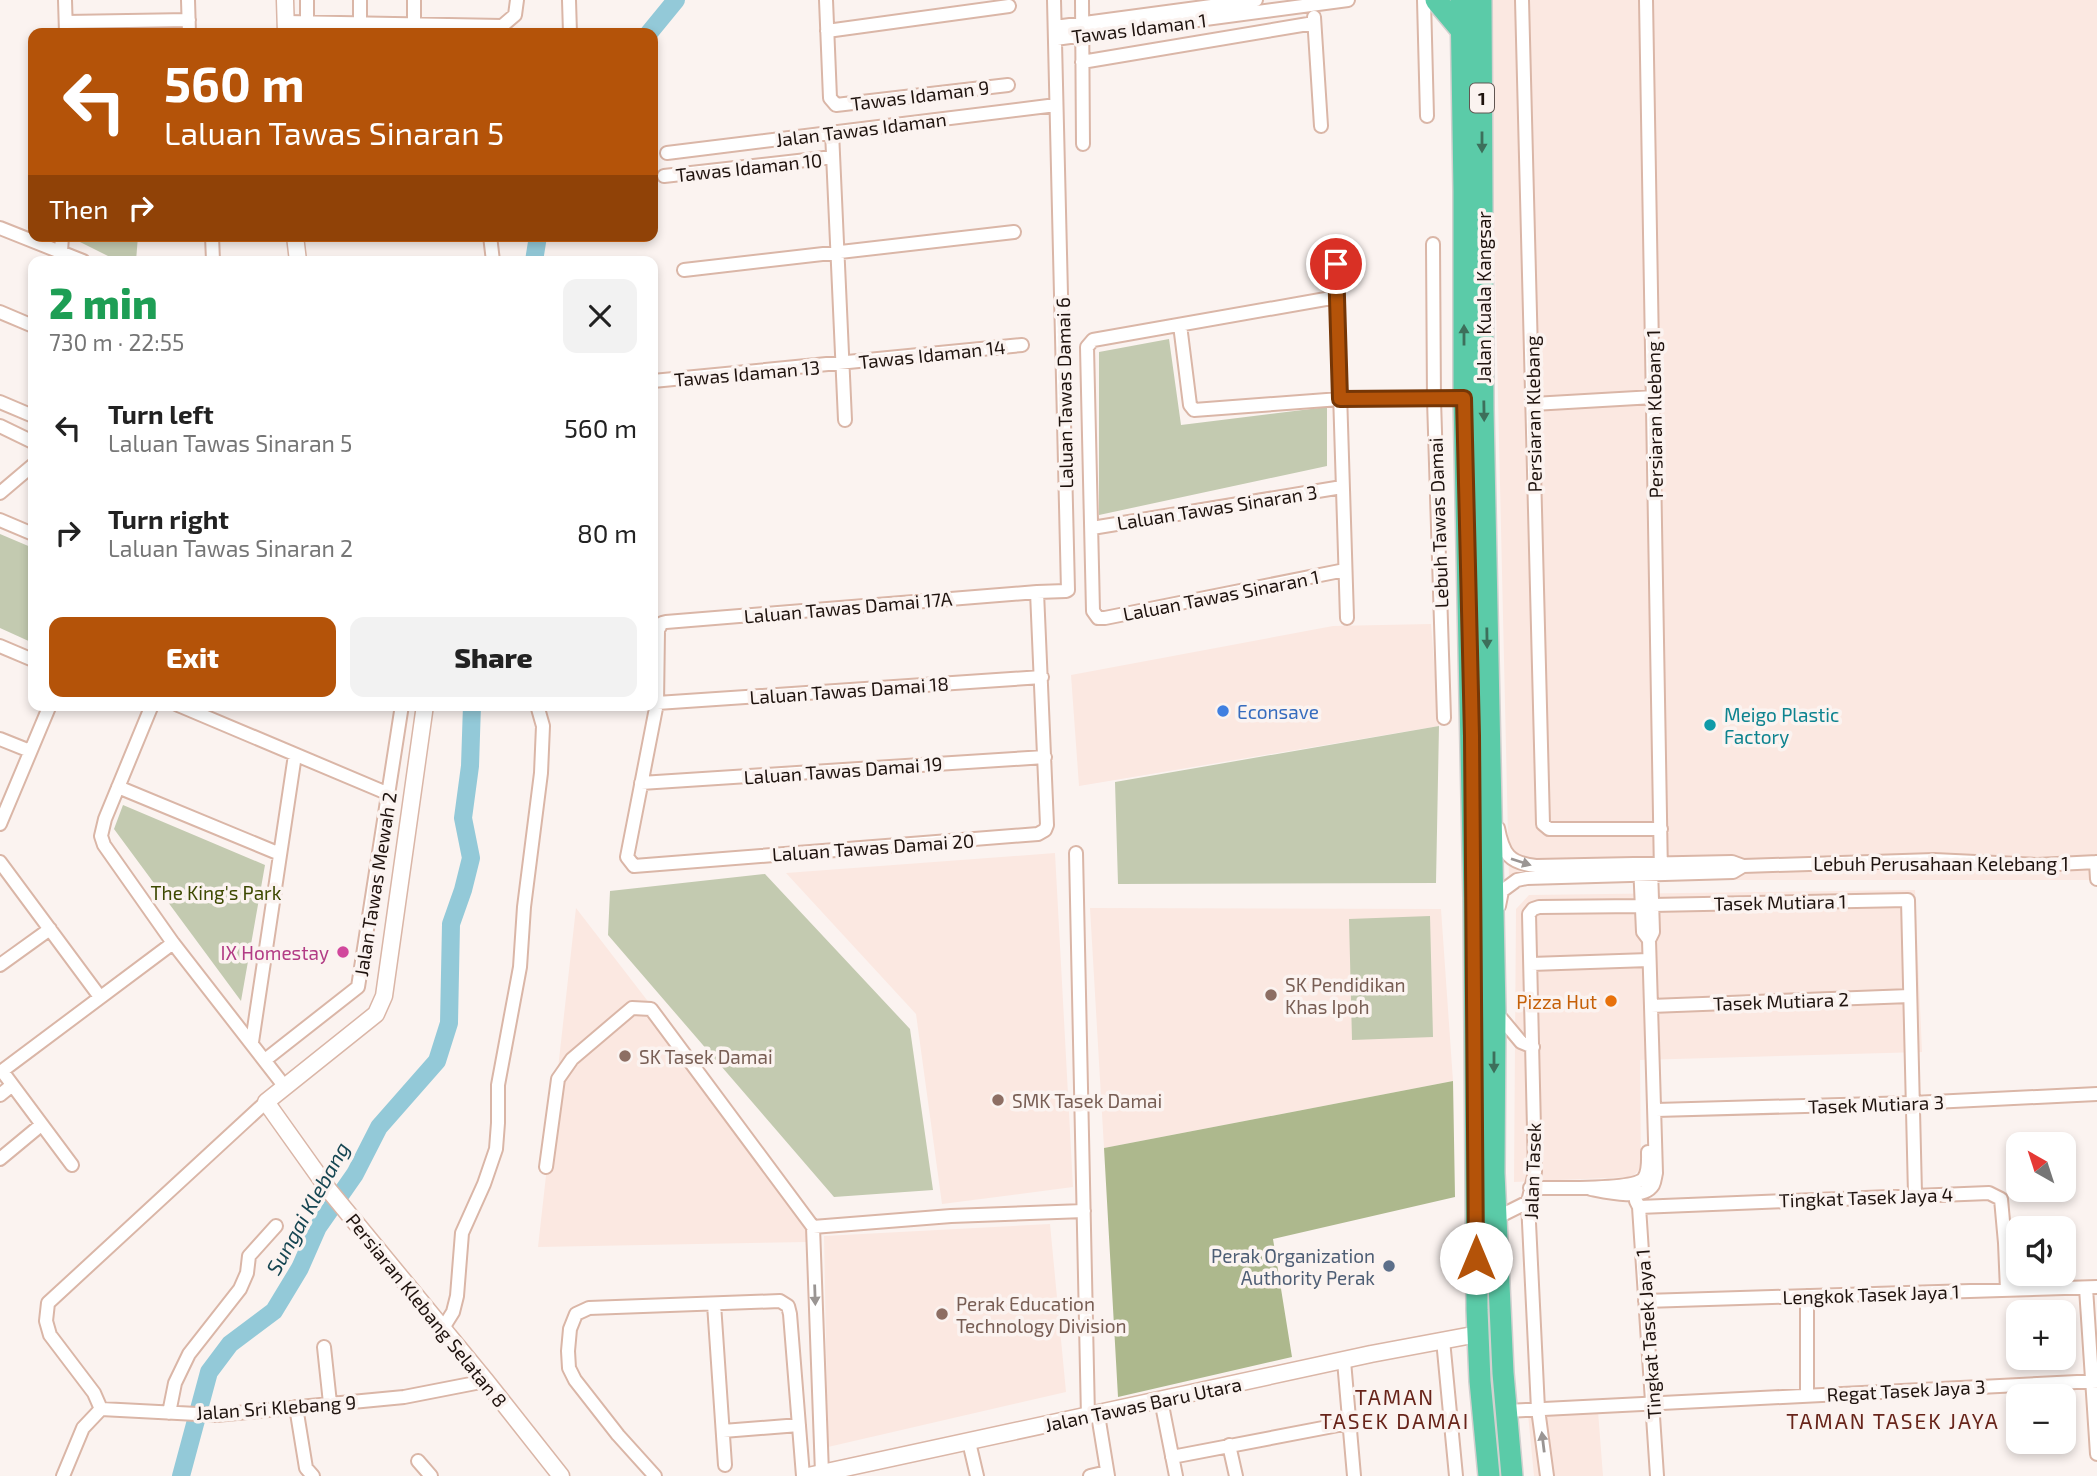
<!DOCTYPE html>
<meta charset="utf-8">
<style>
:root{--surface:#fff;--page:#f2f2f2;--text:#222;--muted:#767676;--accent:#b45309}
body{margin:0;font-family:"Exo 2",sans-serif;background:var(--page);color:var(--text);height:100vh;display:flex;flex-direction:column;font-size:26px;white-space:nowrap}
*{box-sizing:border-box;margin:0}
p{font-size:23px;color:var(--muted)}
.icon{flex:none;width:38px;height:38px;fill:none;stroke:currentColor;stroke-width:2;stroke-linecap:round;stroke-linejoin:round}
.map{position:relative;flex:1;overflow:hidden}
.side{position:absolute;left:28px;top:256px;width:630px;height:455px;display:flex;flex-direction:column;background:var(--surface);border-radius:14px;box-shadow:0 4px 10px #0003}
.side>*{flex:none}
.guide{position:absolute;left:28px;top:28px;width:630px;height:214px;border-radius:14px;box-shadow:0 4px 10px #0003;background:#b45309;color:#fff;overflow:hidden}
.needle{width:46px;rotate:321deg}
.buttons{position:absolute;left:2006px;top:1132px;display:grid;gap:14px}
.buttons a{display:grid;place-items:center;width:70px;height:70px;border-radius:14px;background:var(--surface);box-shadow:0 4px 10px #0003;font-size:35px}
.pin{position:absolute;display:grid;place-items:center;width:60px;height:60px;color:#fff;margin:-30px;border:4px solid #fff;border-radius:50%;box-shadow:0 2px 7px #0007}
.me{position:absolute;width:77px;margin:-38px;rotate:0deg;stroke-linejoin:round;filter:drop-shadow(0 0 5px #0008)}
.turn{display:flex;align-items:center;gap:24px;height:147px;padding:0 21px;font-size:32px}
.turn .icon{width:91px;height:91px;stroke-width:2.5}
.turn b{display:block;font-size:49px;line-height:60px}
.then{display:flex;align-items:center;height:66px;padding:0 21px;background:#0003;gap:14px;font-size:26px}
.round{display:grid;place-items:center;flex:none;width:74px;height:74px;border-radius:14px;background:var(--page)}
.overview{display:flex;align-items:center;justify-content:space-between;height:119px;padding:0 21px}
h1{font-size:42px;font-weight:800;line-height:52px;color:#1e9e55}
.primary-button{display:flex;gap:14px;margin-top:auto;padding:14px 21px}
.primary-button a{flex:1;height:80px;border-radius:14px;background:var(--accent);color:#fff;font-size:28px;font-weight:800;line-height:80px;text-align:center}
.primary-button a+a{background:var(--page);color:var(--text)}
ul{padding:0;list-style:none}
li{display:flex;align-items:center;gap:21px;height:105px;padding:0 21px}
li div{flex:1}
li b{display:block;font-size:26px}
li em{font-style:normal}
.map>svg:first-child{display:block}
</style>
<div class="map">
<svg width="2097" height="1476" viewBox="0 0 2097 1476">
<rect width="100%" height="100%" fill="#fbf3f0"/>
<path fill="#fbe8e1" d="M1489,0H2097V880H1509Z
M1431,624L1439,726L1079,786L1071,675L1333,626Z
M1055,853L1073,1187L942,1204L916,1014L786,873Z
M1915,890L1922,1052L1640,1060L1641,1168L1632,1177L1514,1182L1516,909L1529,895Z
M576,908L805,1205L808,1242L538,1247Z
M1090,908L1441,909L1453,1081L1104,1148Z
M1050,1224L1066,1392L828,1447L824,1236Z
M1598,1411L1603,1476H1534L1528,1414Z"/>
<path fill="#c3cab0" d="M76,236H138L136,261H118L76,240Z
M1169,339L1181,425L1327,407V466L1099,515V352Z
M0,534L33,548V643L0,628Z
M1439,726L1436,883L1118,884L1115,782Z
M123,805L265,865L241,1001L114,829Z
M765,874L910,1029L933,1190L834,1197L608,935L610,891Z
M1430,916L1433,1037L1352,1040L1349,919Z"/>
<path fill="#adb88d" d="M1453,1081L1455,1197L1273,1239L1292,1357L1118,1397L1104,1148Z"/>
<g fill="none" stroke-linecap="round" stroke-linejoin="round">
<path stroke="#93c9d8" stroke-width="18" d="M649,33L676,0
M534,261L538,236
M181,1476L209,1372L230,1344L274,1311L300,1268L318,1227L355,1174L379,1127L437,1061L449,1023L451,924L463,890L471,858L463,818L470,766L472,705"/>
<g stroke="#dab6a7" stroke-width="16">
<path id="street" d="M65,0L66,33
M188,0L189,33
M307,0V22
M360,0V24
M414,0V25
M569,0L570,33
M826,0L830,98L836,105L1008,85
M1082,0L1083,144
M1424,0L1427,116
M1522,0L1543,824L1549,829H1661
M1646,0L1661,874
M1314,17L1321,126
M66,22L189,20
M286,22L502,26L515,15L517,0
M1055,27L1256,0
M827,31L1009,6
M1055,39L1348,0
M1082,62L1314,23
M832,132L845,420
M667,153L1056,105
M664,176L833,157
M0,228L83,261
M212,236L213,261
M490,236L493,261
M1433,244L1434,400L1444,718
M61,252L62,236
M1336,264L1347,618
M684,270L1014,232
M1337,297L1093,340L1087,347L1093,611L1098,618H1105L1345,570
M0,312L33,326
M1180,325L1190,405L1194,410L1340,399H1464
M653,381L1022,345
M0,402L33,416
M1533,404L1654,397
M0,426L33,442
M0,493L33,465
M0,520L33,534
M1092,528L1342,487
M1037,592L1047,825L1045,830L1038,834L634,866L627,857L657,703L658,630L662,623L666,622L1037,592L1066,591L1068,590L1054,0
M0,646L33,660
M657,703L1042,677
M152,705L105,819L101,836L104,845L173,943L285,1087
M178,705L389,794
M0,739L30,751
M641,783L1045,757
M118,787L280,854
M0,824L50,705
M1498,828C1503,854 1509,863 1536,866L1732,862L1743,866L1934,860L2037,865L2097,862
M1076,853L1088,1417
M0,862L100,997
M2096,862L2097,879
M1652,905L1908,900L1915,1194
M1499,906L1502,891L1517,880L1527,878L1733,872L1743,866
M1649,940L1653,932L1651,868
M1531,964L1649,960
M0,965L50,929
M1651,1006L1910,996
M1495,1011L1521,1042L1533,1047
M252,1042L295,755
M265,1060L358,987L402,705
M0,1095L11,1086
M1656,1110L1913,1103L2097,1094
M0,1159L41,1125
M72,1165L2,1071L173,943
M546,1167L558,1079L572,1059L632,1008L651,1009L813,1227L822,1473
M1530,1188C1548,1188 1634,1190 1644,1178C1649,1171 1648,1160 1648,1152
M1591,1189C1606,1192 1643,1201 1653,1185C1655,1181 1655,1177 1656,1173L1649,940L1643,932L1640,864
M1636,1201L1639,1207L1657,1476
M1639,1207L1989,1193L2001,1199L2005,1243L2007,1290
M1496,1218L1528,1202
M813,1227L951,1216L1084,1211
M2086,1288L2097,1454
M1807,1296V1395
M1645,1301L2097,1287
M714,1304L725,1465
M443,1328L453,1312L457,1296L462,1233L484,1184L496,1149L498,1123V1085L520,967L524,907L541,773L543,726L537,705
M1443,1340L1456,1476
M324,1347L330,1403
M1344,1361L1354,1476
M1161,1400L1176,1476
M296,1407L306,1468L313,1476
M101,1409L94,1393L50,1335L46,1321L48,1303L266,1102
M1506,1411L2097,1381
M169,1413L175,1383L189,1354L240,1289L247,1273L249,1256L276,1226
M1098,1415L1108,1476
M723,1431L799,1425
M969,1442L977,1476
M1229,1445L1236,1476
M1172,1457L1349,1423
M418,1461L431,1476
M63,1476L83,1428L101,1409L216,1415L404,1397L486,1381
M655,1476L618,1435L575,1380L569,1368L568,1351L570,1329L576,1314L589,1308L780,1301L788,1306L790,1314L803,1476
M1090,1476L1107,1472
M1547,1476L1538,1409L1528,1202L1535,1172L1529,914L1533,909L1539,907L1641,906"/>
</g>
<g stroke="#dab6a7" stroke-width="19">
<path id="secondary" d="M285,0L286,33
M295,236L298,261
M425,705L384,996L376,1014L266,1102L328,1189L486,1381L561,1476
M808,1476L1371,1354L1478,1334"/>
</g>
<g stroke="#d2d0cf" stroke-width="24">
<path id="highway" d="M1436,0L1461,30
M1461,0L1464,191V399L1474,898L1477,1310L1480,1381L1489,1476
M1481,0L1483,409L1495,1011L1494,1173L1503,1373L1512,1476"/>
</g>
<use href="#street" stroke="#fff" stroke-width="12"/>
<use href="#secondary" stroke="#fff" stroke-width="16"/>
<use href="#highway" stroke="#5bcba8" stroke-width="21"/>
</g>
<defs><path id="oneway-solid" d="M-6-.8H1V-3.2L6.5 0L1 3.2V.8H-6Z" transform="scale(1.75)"/></defs>
<g fill="#3d6f5b">
<use href="#oneway-solid" transform="translate(1482 142) rotate(90)"/>
<use href="#oneway-solid" transform="translate(1464 335) rotate(-90)"/>
<use href="#oneway-solid" transform="translate(1484 411) rotate(89)"/>
<use href="#oneway-solid" transform="translate(1487 638) rotate(89)"/>
<use href="#oneway-solid" transform="translate(1494 1062) rotate(90)"/>
</g>
<g fill="#9a9593">
<use href="#oneway-solid" transform="translate(1521 862) rotate(18)"/>
<use href="#oneway-solid" transform="translate(815 1295) rotate(88)"/>
<use href="#oneway-solid" transform="translate(1543 1442) rotate(-97)"/>
</g>
<g fill="none" stroke-linecap="round" stroke-linejoin="round">
<g stroke="#753606" stroke-width="18">
<path id="route" d="M1336,264L1340,399L1464,398L1472,736L1476,1258"/>
</g>
<use href="#route" stroke="#b45309" stroke-width="12"/>
</g>
<circle fill="#3f7fe0" stroke="#fbf3f0" stroke-width="2.5" cx="1223" cy="711" r="7"/>
<circle fill="#0f9aa8" stroke="#fbf3f0" stroke-width="2.5" cx="1710" cy="725" r="7"/>
<circle fill="#d1479c" stroke="#fbf3f0" stroke-width="2.5" cx="343" cy="952" r="7"/>
<g fill="#8d6e63" stroke="#fbf3f0" stroke-width="2.5">
<circle cx="1271" cy="995" r="7"/>
<circle cx="625" cy="1056" r="7"/>
<circle cx="998" cy="1100" r="7"/>
<circle cx="942" cy="1314" r="7"/>
</g>
<circle fill="#e8710a" stroke="#fbf3f0" stroke-width="2.5" cx="1611" cy="1001" r="7"/>
<circle fill="#5c6f8a" stroke="#fbf3f0" stroke-width="2.5" cx="1389" cy="1266" r="7"/>
<g text-anchor="middle" dominant-baseline="central" stroke-width="7" stroke-linejoin="round" paint-order="stroke">
<rect fill="#fbf3f0" stroke="#615652" stroke-width="2" x="1470" y="83.5" width="24" height="29" rx="5"/>
<g font-size="18" font-weight="bold" fill="#1f130e">
<text x="1482" y="98">1</text>
</g>
<g font-size="19" fill="#1f130e" stroke="#fbf3f0">
<text transform="translate(1139 28) rotate(-7)">Tawas Idaman 1</text>
<text transform="translate(920 95) rotate(-7)">Tawas Idaman 9</text>
<text transform="translate(861 129) rotate(-7)">Jalan Tawas Idaman</text>
<text transform="translate(749 167) rotate(-6)">Tawas Idaman 10</text>
<text transform="translate(1483 297) rotate(-90)">Jalan Kuala Kangsar</text>
<text transform="translate(932 354) rotate(-6)">Tawas Idaman 14</text>
<text transform="translate(747 373) rotate(-5)">Tawas Idaman 13</text>
<text transform="translate(1064 393) rotate(-91)">Laluan Tawas Damai 6</text>
<text transform="translate(1533 414) rotate(-91)">Persiaran Klebang</text>
<text transform="translate(1654 414) rotate(-91)">Persiaran Klebang 1</text>
<text transform="translate(1217 507) rotate(-9)">Laluan Tawas Sinaran 3</text>
<text transform="translate(1438 523) rotate(-92)">Lebuh Tawas Damai</text>
<text transform="translate(1221 595) rotate(-11)">Laluan Tawas Sinaran 1</text>
<text transform="translate(848 607) rotate(-5)">Laluan Tawas Damai 17A</text>
<text transform="translate(849 690) rotate(-4)">Laluan Tawas Damai 18</text>
<text transform="translate(843 770) rotate(-4)">Laluan Tawas Damai 19</text>
<text transform="translate(873 847) rotate(-4)">Laluan Tawas Damai 20</text>
<text x="1941" y="863">Lebuh Perusahaan Kelebang 1</text>
<text transform="translate(375 884) rotate(-81)">Jalan Tawas Mewah 2</text>
<text transform="translate(1780 902) rotate(-1)">Tasek Mutiara 1</text>
<text transform="translate(1781 1001) rotate(-2)">Tasek Mutiara 2</text>
<text transform="translate(1876 1104) rotate(-2)">Tasek Mutiara 3</text>
<text transform="translate(1532 1171) rotate(-88)">Jalan Tasek</text>
<text transform="translate(1866 1197) rotate(-2)">Tingkat Tasek Jaya 4</text>
<text transform="translate(1871 1294) rotate(-2)">Lengkok Tasek Jaya 1</text>
<text transform="translate(427 1310) rotate(51)">Persiaran Klebang Selatan 8</text>
<text transform="translate(1648 1334) rotate(-94)">Tingkat Tasek Jaya 1</text>
<text transform="translate(1906 1390) rotate(-3)">Regat Tasek Jaya 3</text>
<text transform="translate(1143 1404) rotate(-12)">Jalan Tawas Baru Utara</text>
<text transform="translate(276 1407) rotate(-4)">Jalan Sri Klebang 9</text>
</g>
<g font-size="19" fill="#366cbe" stroke="#fbf3f0" text-anchor="start">
<text x="1237" y="711">Econsave</text>
</g>
<g font-size="19" fill="#0d838f" stroke="#fbf3f0" text-anchor="start">
<text x="1724" y="714">Meigo Plastic<tspan x="1724" dy="22">Factory</tspan></text>
</g>
<g font-size="19" fill="#3d4900" stroke="#fbf3f0">
<text x="216" y="892">The King's Park</text>
</g>
<g font-size="19" fill="#b23c85" stroke="#fbf3f0" text-anchor="end">
<text x="329" y="952">IX Homestay</text>
</g>
<g font-size="19" fill="#785e54" stroke="#fbf3f0" text-anchor="start">
<text x="1285" y="984">SK Pendidikan<tspan x="1285" dy="22">Khas Ipoh</tspan></text>
<text x="639" y="1056">SK Tasek Damai</text>
<text x="1012" y="1100">SMK Tasek Damai</text>
<text x="956" y="1303">Perak Education<tspan x="956" dy="22">Technology Division</tspan></text>
</g>
<g font-size="19" fill="#c56008" stroke="#fbf3f0" text-anchor="end">
<text x="1597" y="1001">Pizza Hut</text>
</g>
<g font-size="19" fill="#4e5e75" stroke="#fbf3f0" text-anchor="end">
<text x="1375" y="1255">Perak Organization<tspan x="1375" dy="22">Authority Perak</tspan></text>
</g>
<g font-size="21" font-style="italic" fill="#164652" stroke="#fbf3f0">
<text transform="translate(307 1208) rotate(-61)">Sungai Klebang</text>
</g>
<g font-size="21" letter-spacing="2" fill="#68241a" stroke="#fbf3f0">
<text x="1395" y="1396">TAMAN<tspan x="1395" dy="24">TASEK DAMAI</tspan></text>
<text x="1893" y="1420">TAMAN TASEK JAYA</text>
</g>
</g>
</svg>
<div class="buttons">
<a><svg class="needle" viewBox="-14 -14 28 28"><path d="M0-13l5 13h-10z" fill="#e53935"/><path d="M0 13l5-13h-10z" fill="#767676"/></svg></a>
<a><svg class="icon" aria-label="sound" viewBox="0 0 24 24"><path d="M4 9h4l5-4v14l-5-4H4zM17 9q2 3 0 6"/></svg></a>
<a>+</a>
<a>−</a>
</div>
<div class="pin" style="left:1336px;top:264px;background:#d93025"><svg class="icon" aria-label="arrive" viewBox="0 0 24 24"><path d="M6 21V4h12l-3 4 3 4H6"/></svg></div>
<svg class="me" style="left:1476px;top:1258px" viewBox="-20 -20 40 40"><circle r="19" fill="#fff"/><path d="M0-13L10 11 0 6-10 11z" fill="#b45309"/></svg>
<div class="guide">
<div class="turn"><svg class="icon" aria-label="left" viewBox="0 0 24 24"><path d="M17 20v-9H6M10 6l-5 5 5 5"/></svg><div><b>560 m</b>Laluan Tawas Sinaran 5</div></div>
<div class="then">Then<svg class="icon" aria-label="right" viewBox="0 0 24 24"><path d="M7 20v-9h11M14 6l5 5-5 5"/></svg></div>
</div>
<section class="side">
<div class="overview"><div><h1>2 min</h1><p>730 m · 22:55</p></div><a class="round"><svg class="icon" aria-label="close" viewBox="0 0 24 24"><path d="M6 6l12 12M18 6L6 18"/></svg></a></div>
<ul>
<li><svg class="icon" aria-label="left" viewBox="0 0 24 24"><path d="M17 20v-9H6M10 6l-5 5 5 5"/></svg><div><b>Turn left</b><p>Laluan Tawas Sinaran 5</p></div><em>560 m</em></li>
<li><svg class="icon" aria-label="right" viewBox="0 0 24 24"><path d="M7 20v-9h11M14 6l5 5-5 5"/></svg><div><b>Turn right</b><p>Laluan Tawas Sinaran 2</p></div><em>80 m</em></li>
</ul>
<div class="primary-button"><a>Exit</a><a>Share</a></div>
</section>
</div>
